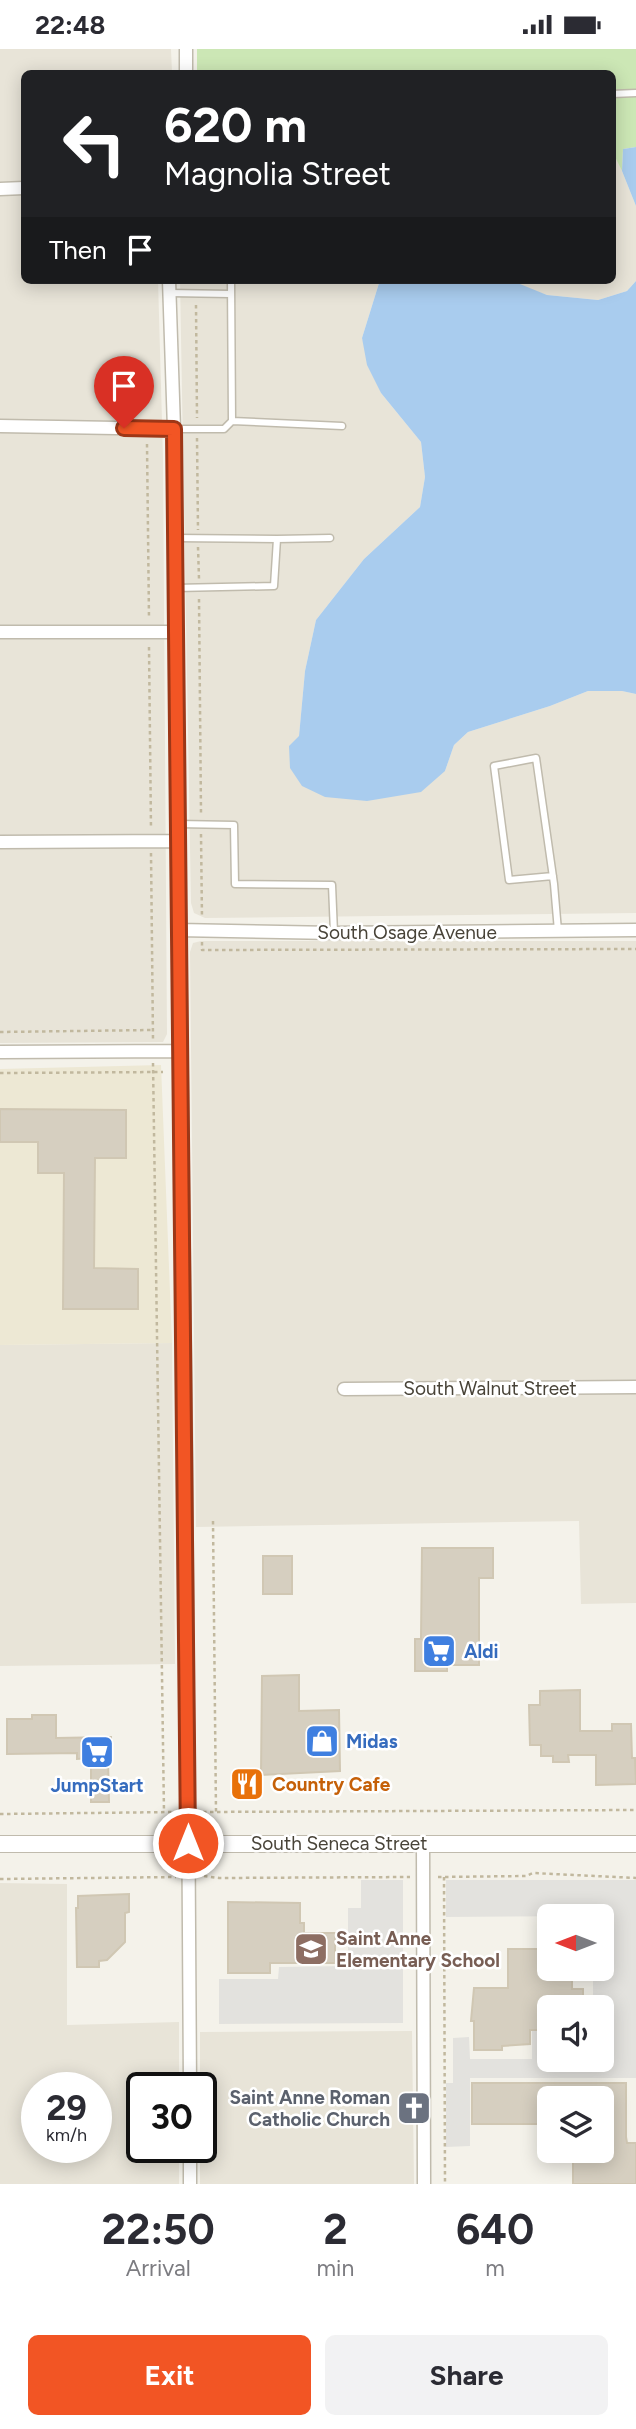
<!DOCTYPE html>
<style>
:root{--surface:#fff;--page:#f2f2f3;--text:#2b2b33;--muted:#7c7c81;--accent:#f25524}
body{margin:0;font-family:Figtree,sans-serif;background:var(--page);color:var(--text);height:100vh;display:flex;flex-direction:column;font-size:26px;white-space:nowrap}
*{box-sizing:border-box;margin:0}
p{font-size:23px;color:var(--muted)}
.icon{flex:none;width:38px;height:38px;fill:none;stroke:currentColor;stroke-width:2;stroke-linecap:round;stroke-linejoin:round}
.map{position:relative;height:2135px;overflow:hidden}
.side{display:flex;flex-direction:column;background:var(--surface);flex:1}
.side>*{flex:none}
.banner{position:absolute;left:21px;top:21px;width:595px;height:214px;border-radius:10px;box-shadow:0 4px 18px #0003;background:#202124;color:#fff;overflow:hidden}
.needle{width:46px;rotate:270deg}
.controls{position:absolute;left:537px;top:1855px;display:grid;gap:14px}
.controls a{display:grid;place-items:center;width:77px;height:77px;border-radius:10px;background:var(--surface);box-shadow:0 4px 18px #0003;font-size:35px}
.speed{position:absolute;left:21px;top:2023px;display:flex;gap:14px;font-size:35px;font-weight:700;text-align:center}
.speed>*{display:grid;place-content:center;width:91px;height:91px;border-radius:50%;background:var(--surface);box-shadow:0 4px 18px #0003;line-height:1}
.speed small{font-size:18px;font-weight:400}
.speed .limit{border:4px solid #111;border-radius:10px;background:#fff;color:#111}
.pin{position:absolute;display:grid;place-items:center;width:60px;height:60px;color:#fff;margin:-72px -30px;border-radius:50% 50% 50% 0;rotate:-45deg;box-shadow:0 0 7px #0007}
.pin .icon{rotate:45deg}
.me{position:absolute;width:77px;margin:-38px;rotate:0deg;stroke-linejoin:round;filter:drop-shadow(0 0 5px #0008)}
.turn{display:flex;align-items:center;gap:24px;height:147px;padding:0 28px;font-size:32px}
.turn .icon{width:91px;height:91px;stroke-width:2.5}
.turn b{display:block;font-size:49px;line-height:60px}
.then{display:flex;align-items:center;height:66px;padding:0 28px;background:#0003;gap:14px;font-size:26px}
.eta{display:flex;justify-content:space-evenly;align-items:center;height:119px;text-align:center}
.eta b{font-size:42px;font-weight:700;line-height:49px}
.cta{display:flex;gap:14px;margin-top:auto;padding:14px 28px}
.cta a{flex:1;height:80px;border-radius:10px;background:var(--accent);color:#fff;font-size:28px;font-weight:700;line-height:80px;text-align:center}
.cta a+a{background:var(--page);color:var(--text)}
.status{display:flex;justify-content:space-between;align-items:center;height:49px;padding:0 35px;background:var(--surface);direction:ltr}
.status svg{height:19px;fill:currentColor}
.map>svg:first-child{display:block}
</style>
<div class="status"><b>22:48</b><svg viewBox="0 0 49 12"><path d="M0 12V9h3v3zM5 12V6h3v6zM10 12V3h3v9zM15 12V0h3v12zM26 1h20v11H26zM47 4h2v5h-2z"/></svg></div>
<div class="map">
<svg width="636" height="2135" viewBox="0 0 636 2135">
<rect width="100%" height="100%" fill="#f4f2ea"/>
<path fill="#e8e4d8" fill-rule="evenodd" d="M0,0H171L172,24H24V231H158L163,408L167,985L163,993L0,994Z
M613,104L622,122L636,157V232L627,242L598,251L547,246L512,234L510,231H612Z
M180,231H380L362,289L381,344L421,393L425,428L420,458L364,510L316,571L305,622L299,687L445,722L454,696L468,683L550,657L588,642H622L636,645V864L205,869L194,864L191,854Z
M201,892H636V1554L581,1555L579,1472L196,1478L190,903L193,894Z
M172,1294L175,1615L0,1617V1296Z
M0,1834L67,1835V1976L179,1973V2039H142V2098H179V2135H0ZM37,2039H96V2098H37Z
M412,1982L414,2135H200V1983Z"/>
<path fill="#ede8d4" d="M161,1016L172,1294L0,1296V1020Z"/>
<path fill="#cce7b5" d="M197,0H636V98L623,100L622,122L613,104L612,24H197Z"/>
<path fill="#e3e2de" d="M361,1831H403V1974L219,1975V1930H278L279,1918L348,1917V1859H361Z
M446,1831H636V2029H470V2097L446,2098V2034H453V1989L469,1988L470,2010H532V1982H549L550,2011H602V1958H593V1920H602V1867L446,1868Z"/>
<path fill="#a9ccee" d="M636,98V157L622,122L623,100Z
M380,231H510L547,246L598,251L627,242L636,232V645L622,642H588L550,657L468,683L454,696L445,722L421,743L367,752L325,748L302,737L290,719L289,697L299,687L305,622L316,571L364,510L420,458L425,428L421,393L381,344L367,316L362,289Z"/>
<path fill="#d6cfc0" stroke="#d0c7b3" stroke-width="2" d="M0,1060L126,1061V1109H95L94,1219L138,1220V1260H63L64,1124H38V1093H0Z
M422,1499H493V1529H479V1616H447V1622H415V1590H421Z
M263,1507H292V1545H263Z
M299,1626V1662L339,1661L340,1722L261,1726L262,1627Z
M580,1641V1682H612V1675H631L632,1709H635L636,1735L596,1736V1706H568L569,1713H553V1707H541V1696H530L529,1656H540V1642Z
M32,1666H56V1689L111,1688V1709H108L109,1753H91V1709L77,1710V1704L7,1705V1670H32Z
M129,1845V1863L125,1864V1893L107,1911L99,1912V1918H77L76,1859H78V1847Z
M228,1853L300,1854V1874H304V1884H335V1914H270V1924H228Z
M508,1900H539L550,1909V1920H555L572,1932V1940H583V1958H550V1981H530V1995L502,1997V2001H474V1972H471L474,1939H508Z
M472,2034H626V2088L627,2094H636V2135H573V2102H602V2049H550V2075H472Z"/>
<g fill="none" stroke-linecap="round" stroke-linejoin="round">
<g stroke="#c0bbad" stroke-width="9">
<path id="service" d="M612,45L636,44
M231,231L232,372
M170,244L231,245
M174,380H224L232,372L342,377
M175,489L277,490L274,537L175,539
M277,490L330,489
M178,775L234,776L235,835L332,836L334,884
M553,827L509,831L494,717L536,709L554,835L558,882"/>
</g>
<g stroke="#c0bbad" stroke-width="15">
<path id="minor" d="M186,24V0
M0,140L24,139
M169,231L174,380L186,1411L190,2039
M0,377L174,380
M0,583H176
M0,793L177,792
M178,881L334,884L636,881
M0,1003L180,1002
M344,1340L636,1338
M423,1794L424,2135
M190,2098V2135"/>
</g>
<g stroke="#c0bbad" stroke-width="18">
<path id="tertiary" d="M0,1795H636"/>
</g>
<path stroke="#c1b89e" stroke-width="2.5" stroke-dasharray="3.5 3.5" stroke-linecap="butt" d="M196,256L197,369
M197,389L198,481
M147,395L149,570
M198,498L199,530
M199,550L201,764
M149,598L151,780
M201,785L202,869
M151,804L153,990
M202,893V901L636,900
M0,983L152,981
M153,1014L164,1763
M0,1024L163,1023
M213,1472L216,1763
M203,1763L636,1761
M0,1765L175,1763
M204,1827L219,1829L410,1828
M438,1828L526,1827L533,1824L636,1829
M444,1828L445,2135
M0,1830L176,1828"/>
<use href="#service" stroke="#fff" stroke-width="6"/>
<use href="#minor" stroke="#fff" stroke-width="12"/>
<use href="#tertiary" stroke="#fff" stroke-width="16"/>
</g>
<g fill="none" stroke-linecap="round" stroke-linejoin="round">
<g stroke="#9d3717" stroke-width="18">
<path id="route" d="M124,379L174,380L188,1794"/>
</g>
<use href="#route" stroke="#f25524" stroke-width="12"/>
</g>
<defs>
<g id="supermarket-square" transform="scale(1.75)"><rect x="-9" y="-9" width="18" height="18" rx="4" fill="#3f7fe0" stroke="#fff"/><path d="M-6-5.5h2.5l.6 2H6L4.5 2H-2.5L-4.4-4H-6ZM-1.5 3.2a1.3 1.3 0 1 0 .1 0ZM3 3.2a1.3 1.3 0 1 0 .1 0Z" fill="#fff"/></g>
<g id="shop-square" transform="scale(1.75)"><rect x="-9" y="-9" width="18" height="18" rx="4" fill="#3f7fe0" stroke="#fff"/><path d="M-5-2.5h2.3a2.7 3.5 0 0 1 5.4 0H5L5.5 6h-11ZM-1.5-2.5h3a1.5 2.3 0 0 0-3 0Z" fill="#fff"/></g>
<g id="restaurant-square" transform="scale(1.75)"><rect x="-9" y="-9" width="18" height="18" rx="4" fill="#e8710a" stroke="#fff"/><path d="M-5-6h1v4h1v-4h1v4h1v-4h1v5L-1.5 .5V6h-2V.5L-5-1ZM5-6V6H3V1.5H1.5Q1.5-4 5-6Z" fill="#fff"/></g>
<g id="school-square" transform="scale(1.75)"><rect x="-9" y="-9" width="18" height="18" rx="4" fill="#8d6e63" stroke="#fff"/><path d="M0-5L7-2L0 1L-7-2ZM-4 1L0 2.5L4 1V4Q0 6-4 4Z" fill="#fff"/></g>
<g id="church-square" transform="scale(1.75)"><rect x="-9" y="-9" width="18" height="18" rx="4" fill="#6b7280" stroke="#fff"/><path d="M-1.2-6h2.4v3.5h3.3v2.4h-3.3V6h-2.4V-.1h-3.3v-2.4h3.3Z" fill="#fff"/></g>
</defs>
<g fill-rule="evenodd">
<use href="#supermarket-square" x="439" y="1602"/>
<use href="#shop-square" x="322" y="1692"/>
<use href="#supermarket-square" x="97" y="1703"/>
<use href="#restaurant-square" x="247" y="1735"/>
<use href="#school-square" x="311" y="1900"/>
<use href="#church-square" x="414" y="2059"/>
</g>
<g text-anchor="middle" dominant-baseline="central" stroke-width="5" stroke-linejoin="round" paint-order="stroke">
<g font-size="19" fill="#484338" stroke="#fff">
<text x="407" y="883">South Osage Avenue</text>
<text x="490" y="1339">South Walnut Street</text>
<text x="339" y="1794">South Seneca Street</text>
</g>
<g font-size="19" font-weight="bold" fill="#366cbe" stroke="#fff" text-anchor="start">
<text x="464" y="1602">Aldi</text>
<text x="346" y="1692">Midas</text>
<text x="97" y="1736" text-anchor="middle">JumpStart</text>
</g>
<g font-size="19" font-weight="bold" fill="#c56008" stroke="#fff" text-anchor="start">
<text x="272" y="1735">Country Cafe</text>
</g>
<g font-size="19" font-weight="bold" fill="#785e54" stroke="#fff" text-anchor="start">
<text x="336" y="1889">Saint Anne<tspan x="336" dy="22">Elementary School</tspan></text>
</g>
<g font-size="19" font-weight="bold" fill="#5b616d" stroke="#fff" text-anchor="end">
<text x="390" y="2048">Saint Anne Roman<tspan x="390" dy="22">Catholic Church</tspan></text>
</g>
</g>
</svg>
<div class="controls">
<a><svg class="needle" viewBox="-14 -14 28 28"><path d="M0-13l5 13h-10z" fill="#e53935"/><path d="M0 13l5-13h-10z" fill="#7c7c81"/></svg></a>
<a><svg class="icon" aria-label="sound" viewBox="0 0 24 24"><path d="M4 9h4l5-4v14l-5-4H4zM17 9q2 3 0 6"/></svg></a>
<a><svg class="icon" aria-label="layers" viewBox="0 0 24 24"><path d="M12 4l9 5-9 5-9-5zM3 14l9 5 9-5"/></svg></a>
</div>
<div class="speed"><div>29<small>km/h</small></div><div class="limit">30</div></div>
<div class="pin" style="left:124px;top:379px;background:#d93025"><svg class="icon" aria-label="arrive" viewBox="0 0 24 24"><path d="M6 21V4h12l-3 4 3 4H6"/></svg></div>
<svg class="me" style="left:188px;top:1794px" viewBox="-20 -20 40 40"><circle r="17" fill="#f25524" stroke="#fff" stroke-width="3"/><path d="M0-11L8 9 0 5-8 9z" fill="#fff"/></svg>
<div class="banner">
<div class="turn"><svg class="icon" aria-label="left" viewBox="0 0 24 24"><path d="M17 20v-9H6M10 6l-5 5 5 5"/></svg><div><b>620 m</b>Magnolia Street</div></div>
<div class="then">Then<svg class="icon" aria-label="arrive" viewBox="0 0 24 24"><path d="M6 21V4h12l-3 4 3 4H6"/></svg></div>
</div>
</div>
<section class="side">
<div class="eta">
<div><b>22:50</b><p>Arrival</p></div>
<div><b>2</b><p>min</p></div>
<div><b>640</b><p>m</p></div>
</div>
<div class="cta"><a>Exit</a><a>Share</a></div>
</section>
